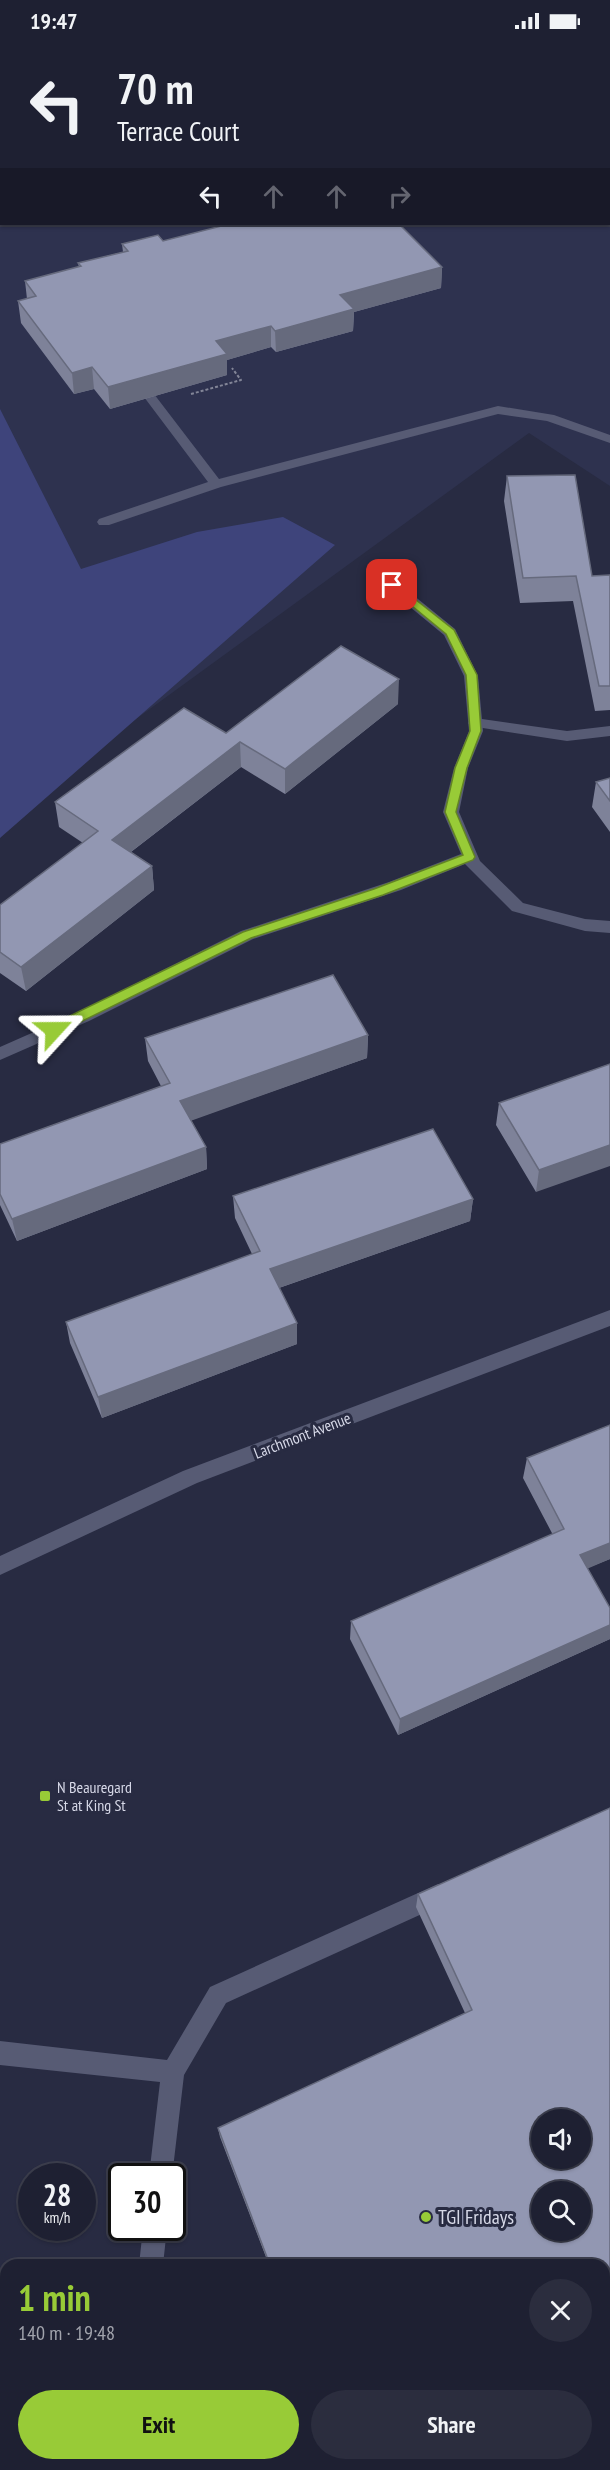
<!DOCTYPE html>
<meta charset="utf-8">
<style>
:root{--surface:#1e2032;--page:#2b2d3e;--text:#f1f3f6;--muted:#a1a3ac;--line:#3c3e4d;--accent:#98cb37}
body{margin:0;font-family:"PT Sans Narrow",sans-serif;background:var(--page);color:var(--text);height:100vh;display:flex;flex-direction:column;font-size:22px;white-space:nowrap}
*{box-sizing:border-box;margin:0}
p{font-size:20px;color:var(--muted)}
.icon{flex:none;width:33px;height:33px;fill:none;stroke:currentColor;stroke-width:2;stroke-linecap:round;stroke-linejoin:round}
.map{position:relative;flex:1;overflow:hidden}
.panel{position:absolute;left:0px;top:2217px;width:610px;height:212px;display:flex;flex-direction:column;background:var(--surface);border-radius:18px 18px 0 0;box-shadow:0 2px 4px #0004,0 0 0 2px var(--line)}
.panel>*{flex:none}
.top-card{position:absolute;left:0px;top:0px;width:610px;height:183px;box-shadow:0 2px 4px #0004,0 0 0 2px var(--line);background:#1e2032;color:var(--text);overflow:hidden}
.tools{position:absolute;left:531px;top:2067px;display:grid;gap:12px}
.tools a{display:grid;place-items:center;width:60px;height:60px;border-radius:50%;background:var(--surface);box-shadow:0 2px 4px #0004,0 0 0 2px var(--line);font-size:30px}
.speed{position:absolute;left:18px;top:2121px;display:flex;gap:12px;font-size:30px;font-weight:700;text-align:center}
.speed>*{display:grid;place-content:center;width:78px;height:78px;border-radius:50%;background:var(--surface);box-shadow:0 2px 4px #0004,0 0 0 2px var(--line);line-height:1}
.speed small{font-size:15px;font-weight:400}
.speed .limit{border:3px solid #111;border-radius:9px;background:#fff;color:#111}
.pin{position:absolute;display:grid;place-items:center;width:51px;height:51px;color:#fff;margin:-26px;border-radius:12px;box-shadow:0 3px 9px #0006}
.me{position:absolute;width:66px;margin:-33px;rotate:66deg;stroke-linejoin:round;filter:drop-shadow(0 0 4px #0008)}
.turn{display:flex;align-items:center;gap:21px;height:126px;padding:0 18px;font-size:27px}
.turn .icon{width:78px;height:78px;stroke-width:2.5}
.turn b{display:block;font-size:42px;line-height:51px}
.lanes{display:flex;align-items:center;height:57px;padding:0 18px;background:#0003;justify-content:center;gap:30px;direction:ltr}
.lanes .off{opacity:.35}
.round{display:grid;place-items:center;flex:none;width:63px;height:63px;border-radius:32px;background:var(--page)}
.summary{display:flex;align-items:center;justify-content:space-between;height:102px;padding:0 18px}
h1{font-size:36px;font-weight:600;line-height:45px;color:var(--accent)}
.primary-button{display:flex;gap:12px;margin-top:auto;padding:12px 18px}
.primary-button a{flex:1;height:69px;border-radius:36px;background:var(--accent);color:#111;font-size:24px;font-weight:600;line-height:69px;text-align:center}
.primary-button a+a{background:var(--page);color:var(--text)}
.status{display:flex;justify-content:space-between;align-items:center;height:42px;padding:0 30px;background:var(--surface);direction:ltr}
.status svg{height:16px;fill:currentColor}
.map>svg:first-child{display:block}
</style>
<div class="status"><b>19:47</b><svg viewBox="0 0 49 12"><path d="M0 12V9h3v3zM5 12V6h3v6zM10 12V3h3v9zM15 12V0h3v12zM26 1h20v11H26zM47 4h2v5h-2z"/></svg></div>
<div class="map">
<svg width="610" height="2428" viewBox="0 0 610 2428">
<rect width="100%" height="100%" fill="#282b42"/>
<path fill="#2e324f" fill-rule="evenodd" d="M0,0H610V444L529,391L0,776ZM2,2H609V182H2Z"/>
<path fill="#3e447b" d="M0,367L81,527L197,490L283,475L335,503L0,796Z"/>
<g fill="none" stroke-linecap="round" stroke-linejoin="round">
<path stroke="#828597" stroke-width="2" stroke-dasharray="3 2" stroke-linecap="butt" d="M191,352L241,338L232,326"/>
<path fill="#575b74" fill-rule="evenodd" d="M507,0H523L506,2Z
M539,0H551L552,2H540Z
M609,26H610V33H609Z
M150,351L154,352L219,437L498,364L554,373L610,393V401L547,379L498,372L221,445L109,483H99L97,480L99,477L208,440L144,355Z
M475,676L567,689L610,684V694L567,699L470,684L468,681L470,678Z
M438,1842L446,1845L449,1853L446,1861L226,1961L184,2033L172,2135L149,2134L160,2040L0,2023V1999L167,2018L210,1945Z
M143,2186H167L163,2223H139Z
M610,2377V2403L604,2405V2379Z
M154,2422H181L183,2428H157Z
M471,2422H517L514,2428H469Z
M526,2422H552L554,2428H528Z"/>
<path fill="#575b74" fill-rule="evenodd" d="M211,0H221V2H211Z
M0,114H2V120H0Z
M0,137H2V143H0Z
M392,539L397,540L455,587L478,634L483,689L468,726L459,770L480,819L523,861L585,877L610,879V891L585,889L512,869L465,822L401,848L253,897L89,979L0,1018V1005L77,971L241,889L389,840L461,812L443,770L454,726L469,689L464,634L444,593L387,546L385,543Z
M610,1268V1284L197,1441L0,1533V1514L183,1429Z"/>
</g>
<path fill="#7e8299" d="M0,0L2,2V40L0,39Z
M163,199L442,225L441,246L354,270L353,289L276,310L271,305L227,318V333L110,367L94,347L74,352L21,281L18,259L27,257L25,239L79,225L78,221L123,210L122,202Z
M507,434L592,534L610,533V668L595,669L573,559L520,561L504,459Z
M398,662L285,752L241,725L131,810L152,824L154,848L26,949L0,931V863L83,801L59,785L55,760L226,691Z
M610,736V790L592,765L596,740Z
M368,993L367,1016L191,1078L206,1105L207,1127L17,1199L0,1163V1102L161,1044L148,1019L145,996Z
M610,1022L536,1150L496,1083L499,1061Z
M233,1154L473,1157L470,1179L279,1246L297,1302L102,1376L70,1301L66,1280L252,1212L235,1176Z
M610,1383V1517L587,1526L610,1566V1597L398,1693L350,1597L351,1579L553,1493L523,1436L527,1416Z
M418,1852L604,2223H269L220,2095L218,2086L465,1971L416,1865Z"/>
<path fill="#666a7d" d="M70,0H79L78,2H70Z
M442,225L441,246L354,270L353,289L276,310L275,289L340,253Z
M271,284V305L227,318V333L110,367L108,345L216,299Z
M92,325L94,347L74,352L72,331Z
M399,637L398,662L285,752V727Z
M240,700L241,725L115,822L112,798Z
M152,824L154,848L26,949L21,925Z
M368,993L367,1016L182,1082L180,1059Z
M610,1103V1124L536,1150L539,1128Z
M206,1105L207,1127L17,1199L12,1177Z
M473,1157L470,1179L270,1249V1227Z
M297,1281V1302L102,1376L98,1355Z
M610,1501V1517L575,1532L580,1513Z
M610,1583V1597L398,1693L400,1677Z
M610,2232V2234L604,2237V2234Z"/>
<path fill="#9297b2" stroke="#666a7d" stroke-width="1.5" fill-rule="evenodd" d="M0,0H70V2H2V17H0Z
M229,182H399L442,225L340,253L354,267L275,289L271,284L216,299L227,312L108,345L92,325L72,331L18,259L36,254L25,239L81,224L78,221L128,209L122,202L158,193L163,199Z
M575,433L592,534L610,533V644H599L576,534L523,536L507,434Z
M341,604L399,637L285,727L240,700L112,798L152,824L21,925L0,910V863L98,789L55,760L184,666L226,691Z
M610,736V759L596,740Z
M333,933L368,993L180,1059L206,1105L12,1177L0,1152V1102L170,1041L145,996Z
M610,1022V1103L539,1128L499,1061Z
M433,1087L473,1157L270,1227L297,1281L98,1355L66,1280L260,1209L233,1154Z
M610,1383V1501L580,1513L610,1566V1583L400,1677L351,1579L564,1487L527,1416Z
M610,1766V2232L604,2234V2223H270L218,2086L472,1968L418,1852ZM542,2078H580V2116H542ZM542,2150H580V2188H542Z"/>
<path fill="#98cb37" stroke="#638424" stroke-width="1.5" d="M392,539L454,588L477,633L481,689L467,726L456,770L475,815L473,818L383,853L251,896L58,991H49L47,988L49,984L243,890L374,847L463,813L445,770L455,726L470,689L466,633L446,592L389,545V540Z"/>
<g fill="#98cb37" stroke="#282b42" stroke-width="2">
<rect x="39" y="1748" width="12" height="12" rx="3"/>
<circle cx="426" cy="2175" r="6"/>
</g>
<g text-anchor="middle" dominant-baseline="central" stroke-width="6" stroke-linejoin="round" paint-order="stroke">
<g font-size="16" fill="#d7d9e8" stroke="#282b42">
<text transform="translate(302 1393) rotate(-21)">Larchmont Avenue</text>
</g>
<g font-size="16" fill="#d7d9e8" stroke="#282b42" text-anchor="start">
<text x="57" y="1745">N Beauregard<tspan x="57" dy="18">St at King St</tspan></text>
</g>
<g font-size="20" fill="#d7d9e8" stroke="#282b42" text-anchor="start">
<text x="438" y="2175">TGI Fridays</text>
</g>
</g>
</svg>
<div class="tools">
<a><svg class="icon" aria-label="sound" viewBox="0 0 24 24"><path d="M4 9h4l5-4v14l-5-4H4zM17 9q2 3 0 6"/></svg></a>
<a><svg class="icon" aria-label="search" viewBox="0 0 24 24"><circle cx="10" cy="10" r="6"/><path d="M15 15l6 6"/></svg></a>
</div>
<div class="speed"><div>28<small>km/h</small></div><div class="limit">30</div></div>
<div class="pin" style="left:392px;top:543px;background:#d93025"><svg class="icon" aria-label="arrive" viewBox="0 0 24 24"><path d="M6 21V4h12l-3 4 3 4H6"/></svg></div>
<svg class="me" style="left:54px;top:988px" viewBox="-20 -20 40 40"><path d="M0-17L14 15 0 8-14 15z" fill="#98cb37" stroke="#fff" stroke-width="4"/></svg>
<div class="top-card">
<div class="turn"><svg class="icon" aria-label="left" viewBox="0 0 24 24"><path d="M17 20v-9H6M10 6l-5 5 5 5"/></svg><div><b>70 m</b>Terrace Court</div></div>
<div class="lanes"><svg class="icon" aria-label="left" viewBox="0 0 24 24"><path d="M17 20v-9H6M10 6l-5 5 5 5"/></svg><svg class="icon off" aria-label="ahead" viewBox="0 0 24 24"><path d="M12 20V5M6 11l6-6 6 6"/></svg><svg class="icon off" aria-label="ahead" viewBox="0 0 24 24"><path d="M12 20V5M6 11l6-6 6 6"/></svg><svg class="icon off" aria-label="right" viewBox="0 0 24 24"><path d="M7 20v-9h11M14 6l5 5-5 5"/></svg></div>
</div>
<section class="panel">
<div class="summary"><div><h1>1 min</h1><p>140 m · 19:48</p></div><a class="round"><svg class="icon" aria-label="close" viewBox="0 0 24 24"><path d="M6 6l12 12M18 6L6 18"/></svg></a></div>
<div class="primary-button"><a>Exit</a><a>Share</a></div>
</section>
</div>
